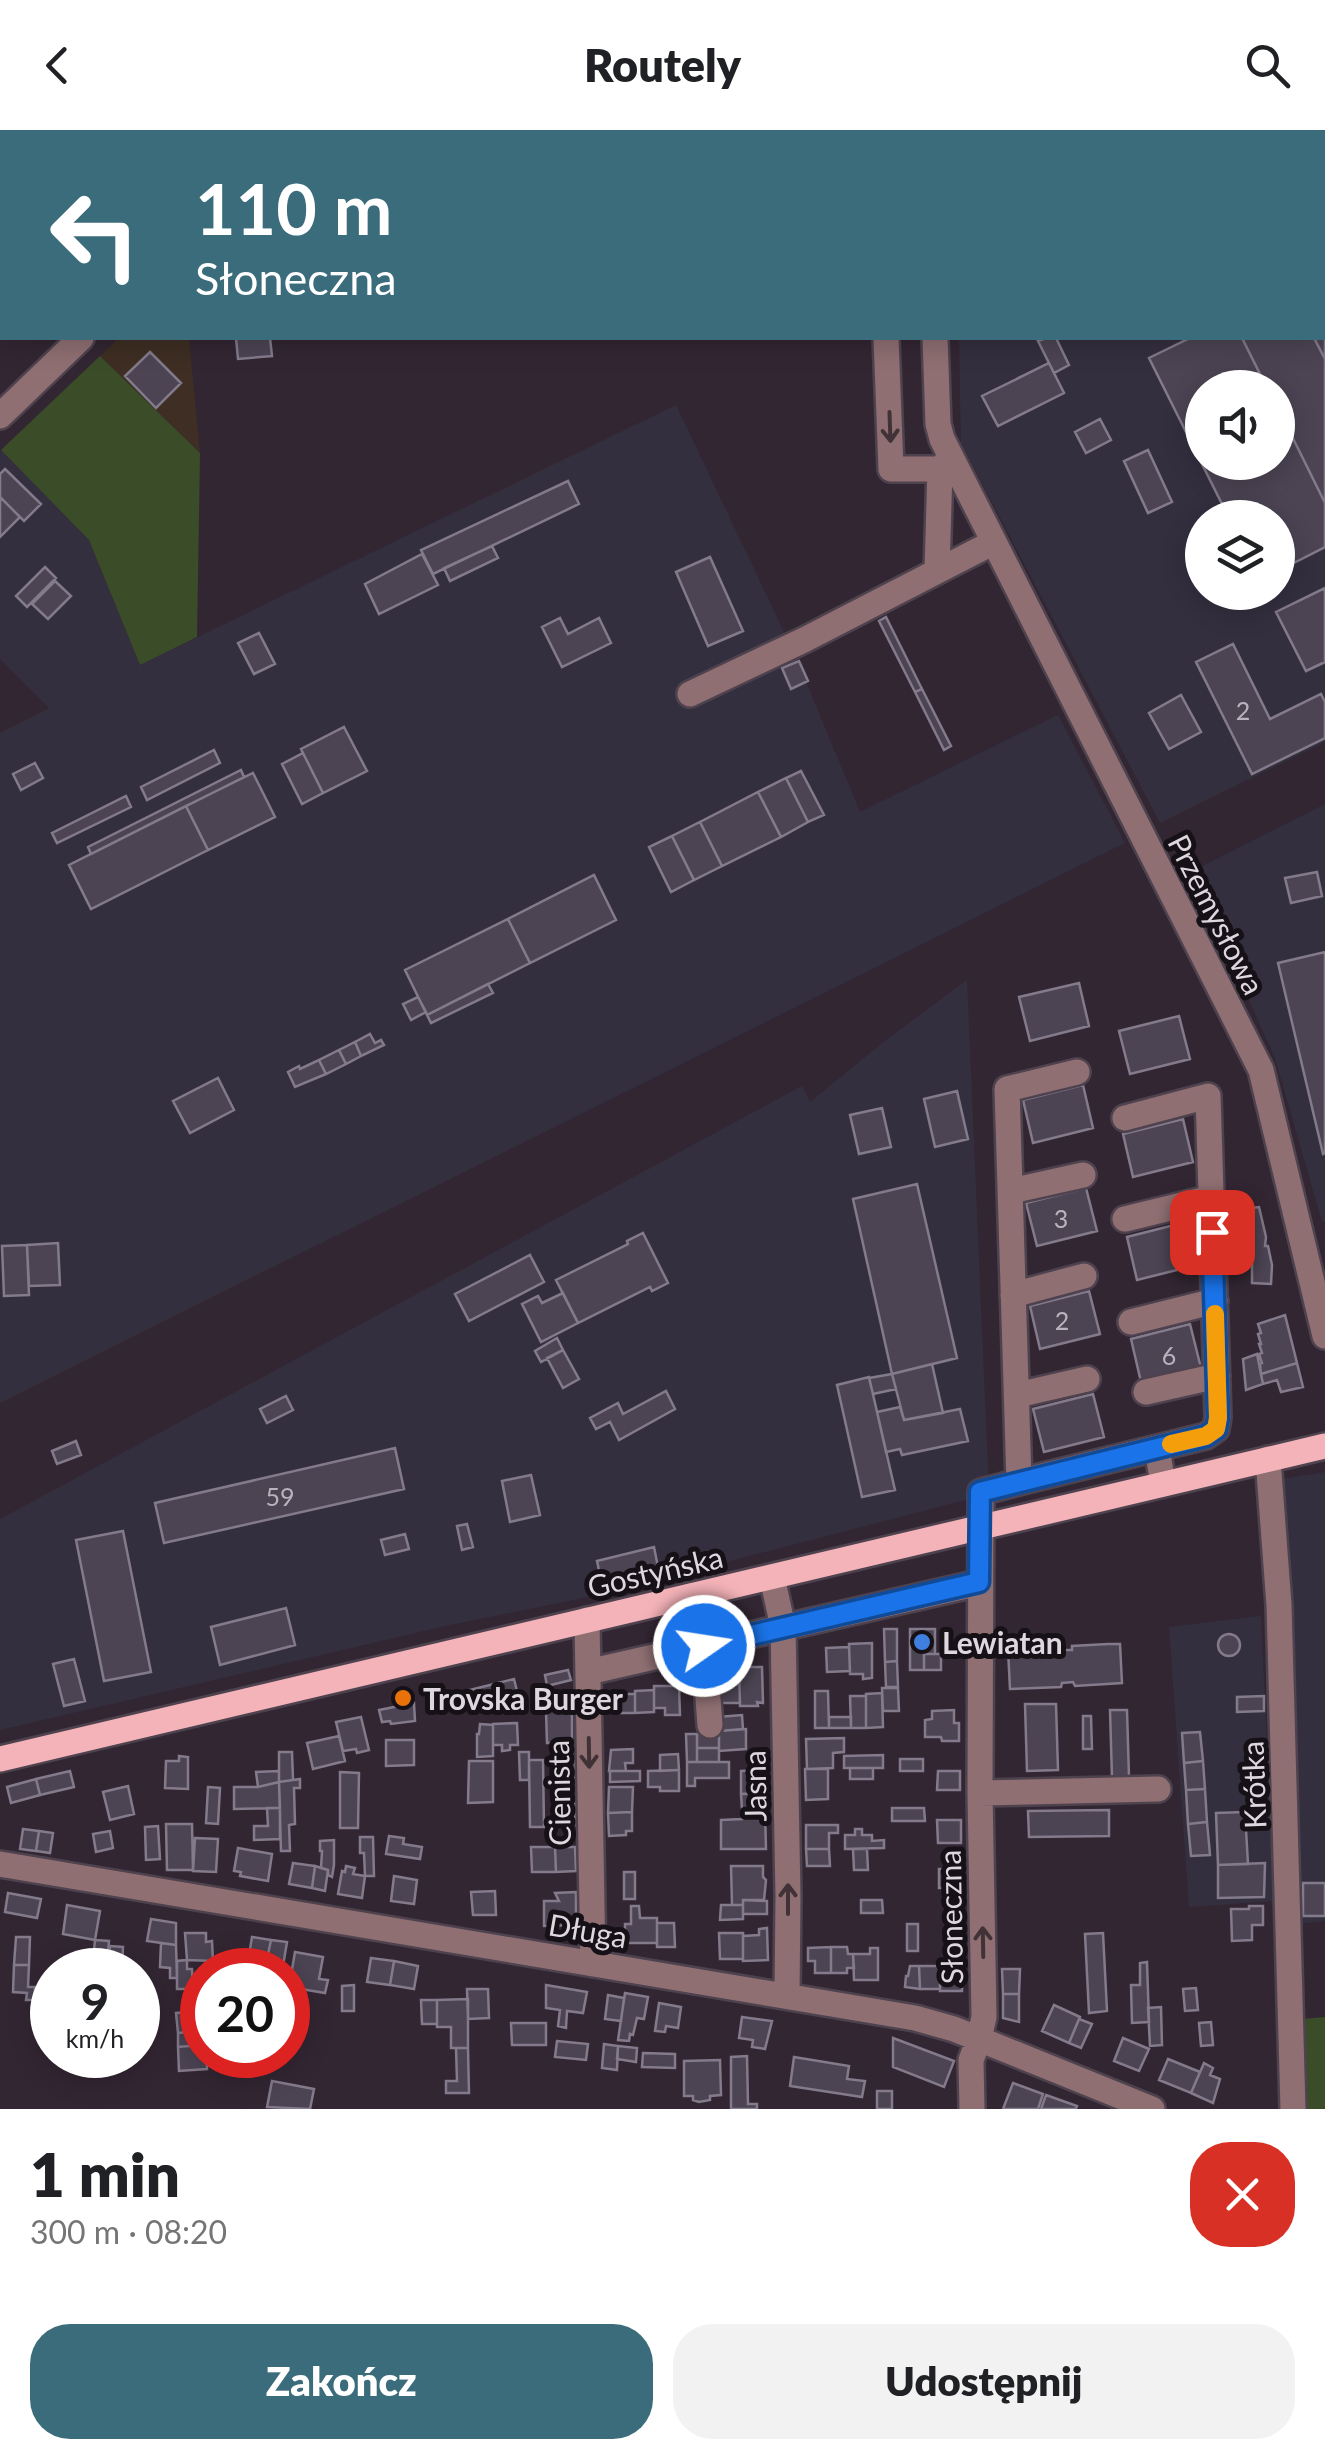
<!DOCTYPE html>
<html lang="pl">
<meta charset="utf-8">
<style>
:root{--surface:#fff;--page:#f2f2f2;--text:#202124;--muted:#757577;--accent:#3b6c7c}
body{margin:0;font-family:Lato,sans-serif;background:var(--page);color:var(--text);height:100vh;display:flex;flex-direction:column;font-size:38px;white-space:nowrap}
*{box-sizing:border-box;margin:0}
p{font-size:32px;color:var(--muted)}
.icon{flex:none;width:55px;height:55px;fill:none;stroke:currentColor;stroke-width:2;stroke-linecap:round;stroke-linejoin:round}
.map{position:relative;height:1979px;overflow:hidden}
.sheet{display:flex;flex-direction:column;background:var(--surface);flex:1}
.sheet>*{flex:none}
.hud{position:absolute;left:0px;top:0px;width:1325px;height:210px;box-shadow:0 5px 25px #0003;background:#3b6c7c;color:#fff;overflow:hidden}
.tools{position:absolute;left:1185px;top:240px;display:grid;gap:20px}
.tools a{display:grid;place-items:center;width:110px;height:110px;border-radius:50%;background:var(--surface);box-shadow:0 5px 25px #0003;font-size:50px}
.speed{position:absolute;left:30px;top:1818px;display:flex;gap:20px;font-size:50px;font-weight:700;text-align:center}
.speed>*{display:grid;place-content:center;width:130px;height:130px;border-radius:50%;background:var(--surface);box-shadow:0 5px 25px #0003;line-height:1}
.speed small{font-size:25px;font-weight:400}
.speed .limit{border:15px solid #d22;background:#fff;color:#111}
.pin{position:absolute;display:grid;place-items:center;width:85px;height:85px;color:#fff;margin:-42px;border-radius:20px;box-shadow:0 5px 15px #0006}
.me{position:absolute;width:110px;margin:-55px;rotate:77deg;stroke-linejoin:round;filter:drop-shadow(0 0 8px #0008)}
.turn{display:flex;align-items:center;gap:35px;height:210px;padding:0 30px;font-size:45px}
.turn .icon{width:130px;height:130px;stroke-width:2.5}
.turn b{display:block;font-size:70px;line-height:85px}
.round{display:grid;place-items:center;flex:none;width:105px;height:105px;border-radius:40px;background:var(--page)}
.summary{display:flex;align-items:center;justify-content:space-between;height:170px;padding:0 30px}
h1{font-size:60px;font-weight:800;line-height:75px}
.action{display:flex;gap:20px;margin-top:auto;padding:20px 30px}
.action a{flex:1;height:115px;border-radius:40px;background:var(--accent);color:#fff;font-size:40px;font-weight:800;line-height:115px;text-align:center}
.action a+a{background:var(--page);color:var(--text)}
header{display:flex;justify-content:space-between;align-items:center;height:130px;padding:0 30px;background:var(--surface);font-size:45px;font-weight:800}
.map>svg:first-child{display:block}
</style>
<header><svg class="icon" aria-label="back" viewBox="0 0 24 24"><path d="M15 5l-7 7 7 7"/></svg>Routely<svg class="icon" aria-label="search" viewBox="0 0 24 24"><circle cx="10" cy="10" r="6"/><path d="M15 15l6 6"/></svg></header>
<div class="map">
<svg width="1325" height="1979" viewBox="0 0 1325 1979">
<rect width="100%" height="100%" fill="#322632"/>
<path fill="#3e2e23" d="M119,208H189L200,323L100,226Z"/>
<path fill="#342f3f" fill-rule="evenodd" d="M1269,0H1325V612L1160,693L961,313L959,208H1322V2H1264ZM1202,258H1278V332H1202ZM1202,388H1278V462H1202Z
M676,275L795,525L860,682L1058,585L1125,713L0,1273V603L49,578L0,529V322L1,320L89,410L140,535Z
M1325,674V1091L1322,1092L1275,928L1191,742Z
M967,850L989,1364L598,1465L445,1496L0,1600V1389L802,956L810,972L886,910Z
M1325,1342V1791L1297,1794L1283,1349Z
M1261,1486L1274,1771L1189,1777L1169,1497Z"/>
<path fill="#3b4d28" d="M100,226L200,323L197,507L140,535L89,410L1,320Z
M1325,1887V1979H1303L1302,1889Z"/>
<path fill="#4c4453" stroke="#837a8b" stroke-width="2.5" d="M1325,140V229L1314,208H1322V141Z
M236,208H270L272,226L238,229Z
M1046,208H1056L1069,235L1054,243L1038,211Z
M1190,208H1242L1267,258H1202V332H1278V278L1325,373V417L1278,441V388H1229L1149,228Z
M1242,208H1314L1325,229V373L1278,278V258H1267Z
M150,222L181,253L156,278L125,246Z
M1049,233L1064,263L998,296L982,266Z
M1100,289L1111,310L1086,323L1075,302Z
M1148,320L1172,372L1148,383L1124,331Z
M5,339L41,374L24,391L0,367V344Z
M568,351L579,374L433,444L421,420Z
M0,367L20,387L0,407Z
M492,416L498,428L450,451L444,438Z
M422,424L438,455L379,484L365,454Z
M710,427L743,501L708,516L676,442Z
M45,437L56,448L27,477L16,466Z
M55,451L71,466L48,489L32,474Z
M1325,458V532L1306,541L1276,482Z
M886,487L922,559L915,562L879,491Z
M560,488L568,504L599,488L611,513L562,537L542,497Z
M259,503L275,534L254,544L238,513Z
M1233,514L1270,589L1321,564L1325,572V608L1252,644L1196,532Z
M799,531L808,551L791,559L782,538Z
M922,559L951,616L944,620L915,562Z
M1181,565L1201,602L1169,619L1149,583Z
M344,597L367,641L323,663L301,619Z
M214,620L220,633L147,670L141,657Z
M303,623L323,663L302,674L282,634Z
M35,633L43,648L21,660L13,644Z
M241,640L244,647L91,724L88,717Z
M801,641L824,685L808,692L786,648Z
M253,643L275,687L208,720L186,676Z
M786,648L808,692L781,707L758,662Z
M758,662L781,707L722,736L700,692Z
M126,666L131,677L57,713L52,703Z
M186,676L208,720L91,779L69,735Z
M700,692L722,736L694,750L672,706Z
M672,706L694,750L671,762L649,717Z
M1317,742L1322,766L1291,773L1285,748Z
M594,745L616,790L530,833L508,789Z
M508,789L530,833L427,885L405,840Z
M1325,822V1023L1323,1024L1278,833Z
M1079,853L1089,896L1030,911L1019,867Z
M488,854L493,863L431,893L427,885Z
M418,867L426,882L411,890L403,874Z
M1179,886L1190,929L1130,944L1119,901Z
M370,904L375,913L381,910L384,915L361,926L355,912Z
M355,912L361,926L346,934L339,920Z
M339,920L346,934L326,944L319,930Z
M319,930L326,944L295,957L288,942L299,936L300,939Z
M218,948L234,980L190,1003L173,971Z
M1083,955L1093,998L1033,1013L1023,970Z
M957,961L968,1009L935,1017L924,969Z
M882,978L891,1017L859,1024L850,985Z
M1183,989L1193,1032L1133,1047L1123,1004Z
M917,1054L957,1228L892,1244L853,1069Z
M1086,1058L1097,1101L1037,1116L1026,1073Z
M1259,1077L1266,1107L1265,1116H1268L1272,1135L1271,1154L1252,1153V1134H1249L1250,1078Z
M1186,1092L1197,1135L1137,1150L1127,1107Z
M643,1103L668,1153L652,1161L650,1157L578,1193L556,1150L628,1114L627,1111Z
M58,1113L60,1155L29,1156L27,1115Z
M27,1115L29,1165L4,1166L2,1116Z
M530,1125L544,1152L469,1191L455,1164Z
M1089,1161L1100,1204L1040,1219L1030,1176Z
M563,1163L578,1193L541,1212L522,1174L538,1166L542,1173Z
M1285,1185L1297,1233L1261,1244L1260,1234L1262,1233L1259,1224L1262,1223L1259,1214H1261L1258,1204L1261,1203L1258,1194Z
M1190,1194L1201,1238L1141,1252L1131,1209Z
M557,1208L563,1220L541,1232L535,1221Z
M563,1220L579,1249L563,1258L547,1228Z
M1257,1224L1263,1254L1246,1260L1243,1229Z
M1297,1233L1303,1257L1281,1262L1277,1250L1263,1254L1261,1244Z
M932,1234L943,1283L904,1290L892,1244Z
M892,1244L896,1259L873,1264L869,1248Z
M869,1247L895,1360L862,1367L837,1255Z
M666,1261L675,1279L619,1310L610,1292L596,1299L590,1288L618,1273L623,1284Z
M1093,1264L1104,1307L1044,1322L1033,1279Z
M286,1266L293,1280L267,1293L260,1279Z
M900,1277L904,1290L960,1279L968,1311L902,1325L900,1319L886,1322L877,1282Z
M76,1311L81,1325L57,1334L52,1321Z
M395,1318L404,1359L164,1413L155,1373Z
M531,1345L540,1385L510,1392L502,1351Z
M467,1394L473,1417L462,1420L457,1396Z
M123,1401L151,1542L104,1551L76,1410Z
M405,1404L409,1419L385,1425L381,1410Z
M654,1417L658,1437L601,1450L597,1431Z
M286,1478L295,1515L220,1535L211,1497Z
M884,1499H897V1531L885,1532Z
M910,1499H935V1524H924V1540H910Z
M1218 1515a11 11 0 1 1 22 0a11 11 0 1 1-22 0Z
M872,1513V1548L863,1549V1544H850L849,1514Z
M1108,1514H1120L1122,1553L1075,1556L1073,1552L1062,1553L1061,1557L1010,1559L1008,1520L1060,1516L1061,1520H1072V1516Z
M849,1517L850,1541L827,1542L826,1518Z
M924,1524H941V1540H924Z
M74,1529L85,1571L64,1576L53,1534Z
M897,1531L898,1557H886L885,1532Z
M739,1537H762L763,1573L757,1572L758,1576H740Z
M568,1540L571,1550L547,1556L545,1545Z
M717,1542H739L740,1573H718Z
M514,1549L518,1565L470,1577L466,1561Z
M654,1556H679L680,1585H665V1578H654Z
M882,1558H898L899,1581H883Z
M654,1560V1582L635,1583V1561Z
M815,1561H828L829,1598H815Z
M882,1563L883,1597L866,1598V1564Z
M617,1564H635V1583H617Z
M850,1566H866V1598H851Z
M1264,1566V1581L1237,1582V1567Z
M414,1573L415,1591L391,1594L390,1591L382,1592L379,1580Z
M1025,1574H1056L1058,1640L1027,1641Z
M954,1580V1593H959V1611H942L941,1607H925V1590L932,1589V1581Z
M1110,1580H1127L1129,1647L1112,1648Z
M546,1581H572V1612L547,1613Z
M742,1585L743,1599L719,1601L718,1587Z
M1083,1586H1091L1092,1619H1083Z
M361,1587L369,1620L357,1623L356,1619L343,1621L336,1592Z
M829,1587H851V1598H829Z
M517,1593L518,1615H510V1620L502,1621V1615H493V1594Z
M480,1594L493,1595V1626L477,1627V1604H479Z
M746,1599V1619L719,1621V1601Z
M1200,1602L1203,1631L1184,1633L1182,1603Z
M719,1603V1618H697V1604Z
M686,1604H697V1632H687Z
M339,1606L345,1631L313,1639L307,1613Z
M844,1608V1622L833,1623V1638L807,1639L806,1609Z
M386,1610H414V1635L386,1636Z
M572,1613L573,1627H570V1629L575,1628L576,1654L554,1655L553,1614Z
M697,1618H719V1632H697Z
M633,1619V1633H625L626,1641H609L611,1620Z
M279,1622H292L293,1650L279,1652Z
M519,1622H529V1650H520Z
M678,1624L679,1640L660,1641V1625Z
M883,1625V1638H844V1626Z
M179,1626L188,1627V1659L165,1658L166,1631H179Z
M900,1629H923V1641H900Z
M529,1630H543L544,1697H530Z
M469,1631H493V1672L468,1673Z
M1203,1631L1205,1659L1186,1660L1184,1633Z
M687,1632H729V1648H695V1656H687Z
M850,1638H873V1649H850Z
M805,1639H828V1669L806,1670Z
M679,1640V1661H660V1657H648V1641Z
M765,1640V1663L741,1664V1641Z
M70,1641L74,1657L40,1665L36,1649Z
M279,1641V1652L258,1657L256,1642Z
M610,1641H640V1651L610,1652Z
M938,1641H960V1660H937Z
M340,1642L359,1643L358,1698H340Z
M36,1649L40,1665L11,1673L7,1657Z
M300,1649V1658H294L295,1694L289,1695L290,1721H281L279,1652Z
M279,1652L280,1678L234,1679V1657H258Z
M128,1656L134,1684L110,1690L103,1662Z
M208,1657L220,1658L218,1694L206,1693Z
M609,1657H633L632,1682L608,1683Z
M1205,1659L1207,1692L1188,1694L1186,1660Z
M765,1663V1680H742L741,1664Z
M554,1669H575V1695H555Z
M267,1678H280V1709L254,1710V1696H268Z
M892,1678H924L925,1691H892Z
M742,1680H765L766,1719H721V1690L742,1689Z
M1109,1680V1706L1029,1707L1028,1681Z
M632,1682V1701H626V1705L609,1706L608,1683Z
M1245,1682L1248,1734L1218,1735L1216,1683Z
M937,1690H961V1713H938Z
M1207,1692L1210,1725L1191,1726L1188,1694Z
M166,1694H192L193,1740H167Z
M806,1695H838V1703H829V1719H806Z
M158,1696L160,1729L146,1730L145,1697Z
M23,1699L39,1701L36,1721L20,1719Z
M855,1699H862V1705H872V1711L884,1710V1718L845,1719V1705H855Z
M39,1701L53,1703L50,1723L36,1721Z
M110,1701L113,1718L96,1722L93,1704Z
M389,1706L404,1708L403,1714L422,1717L420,1729L386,1724Z
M360,1707H373L374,1746H365L364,1723H360Z
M195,1708L218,1709L216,1742L193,1741Z
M334,1710V1735L332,1747L328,1745V1740L321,1738L322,1721H320V1711Z
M531,1717H555L556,1742H532Z
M555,1717H575L576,1741L556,1742Z
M238,1718L272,1724L268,1751L240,1746L241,1742L234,1741Z
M806,1719H829L830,1736H807Z
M853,1719H867L868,1740H854Z
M293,1733L315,1736L312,1758L289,1754Z
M1265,1733L1264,1767L1218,1768V1735Z
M315,1736L328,1740L325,1761L312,1758Z
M346,1736L355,1738L353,1744L365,1746L362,1768L338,1764L342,1741L345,1742Z
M731,1736H763V1747L766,1750L764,1770H743V1775H732Z
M939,1739H962V1758H939Z
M624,1742H635V1769H624Z
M394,1746L417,1750L414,1774L391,1771Z
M1303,1753H1325V1786H1303Z
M495,1761L496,1785H473L471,1762Z
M576,1762V1795L544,1796V1771H559L555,1763Z
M8,1763L41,1769L37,1788L5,1782Z
M743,1770L767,1771V1784H743Z
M861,1770H882L883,1783H861Z
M67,1775L100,1781L95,1810L63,1804Z
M721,1775H743V1789L720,1790Z
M631,1776H639L640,1788H657V1813H625V1794H631Z
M1249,1776H1263V1795H1252V1810L1232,1811L1231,1779H1249Z
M151,1789L176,1793V1815L147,1811Z
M657,1793H674L675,1817H657Z
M907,1794H918V1821H907Z
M767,1798L768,1830L743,1831V1806L759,1805V1799Z
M185,1803H206V1812L212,1811L213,1831L187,1830Z
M719,1803H743V1829H720Z
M1103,1803L1107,1881L1089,1883L1085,1804Z
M16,1807H30L29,1835H14Z
M252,1807L271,1810L266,1834L248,1831Z
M95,1810L109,1811L107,1831L93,1830Z
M271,1810L287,1812L283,1836L266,1834Z
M161,1813L176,1815L177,1848H170V1838L160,1837Z
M110,1816L123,1817L122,1840H109Z
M831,1817V1843H815V1831H808V1818Z
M831,1817H847L848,1824H853L854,1838H847V1843H831Z
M870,1818H878V1850H854L853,1824H870Z
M295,1822L323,1827L319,1849L328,1850L325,1863L289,1857Z
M371,1828L394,1831L390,1855L367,1852Z
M187,1830V1839H192L193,1859H177V1831Z
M394,1831L418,1836L414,1859L390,1855Z
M1147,1832L1149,1892L1132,1893L1131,1855H1140V1833Z
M14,1835H29L28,1857H35L34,1870H26L27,1863L13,1862Z
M910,1836H919L920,1859L905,1857L906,1846H908Z
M919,1836H940V1859H920Z
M1002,1839H1020L1019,1864H1003Z
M940,1842H962V1861H940Z
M354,1855V1881H342V1856Z
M546,1855L587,1862L583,1883L567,1881L566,1898L558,1896L560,1880L546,1878Z
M1196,1858L1198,1880L1185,1881L1183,1859Z
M467,1859H488L489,1888L468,1889Z
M625,1863L648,1867L644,1889L637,1888L633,1905L630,1904L629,1911L618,1910Z
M1003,1864H1019V1892L1003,1888Z
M608,1865L624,1868L621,1891L605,1889Z
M468,1869V1918H451V1897H437V1870Z
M421,1870H437V1894H422Z
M659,1873L681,1877L678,1898L666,1896L665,1902L655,1901Z
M1054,1875L1080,1887L1069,1913L1042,1901Z
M1161,1877L1162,1915L1150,1916L1148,1878Z
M201,1881L202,1901L178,1903L176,1883Z
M742,1887L772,1891L765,1919L752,1917L753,1910L739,1908Z
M1079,1889L1092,1894L1081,1918L1069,1913Z
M1211,1892L1213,1915L1201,1916L1199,1893Z
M511,1893H546V1915H512Z
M202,1901V1915L178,1917V1903Z
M893,1908L954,1931L944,1957L893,1937Z
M1123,1908L1149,1919L1139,1941L1114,1931Z
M557,1911L588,1914L586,1930L555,1927Z
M604,1914L618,1916L617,1940L602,1938Z
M202,1915V1925H207V1939L179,1941L178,1917Z
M618,1916L637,1918L636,1932L617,1929Z
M456,1918H468L469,1963H446V1951H457Z
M643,1923L675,1924V1938L642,1937Z
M747,1926L748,1974H757V1979H731V1927Z
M794,1927L849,1936L847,1949L865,1951L862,1967L790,1956Z
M1168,1929L1200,1942L1191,1963L1159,1950Z
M720,1930L721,1965L710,1966V1970L699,1972L693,1970V1966H684V1931Z
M1204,1933L1213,1938L1210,1945L1220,1949L1213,1973L1191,1963Z
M272,1951L314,1959L310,1979L267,1977Z
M1013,1953L1043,1964L1038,1979H1003Z
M877,1961H892V1979H877Z
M1046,1965L1077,1976L1076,1979H1041Z"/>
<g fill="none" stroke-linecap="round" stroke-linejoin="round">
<g stroke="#4e424e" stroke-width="30">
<path id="minor" d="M928,0V2
M294,2L297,0
M886,208L891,339H940
M935,208L938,294L942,309L1261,940L1325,1206
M0,286L81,208
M937,441L940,339L949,329
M690,564L804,510L992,413
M1125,988L1208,966L1218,1287L1216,1299L1206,1306L1157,1318L1163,1354
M1011,1061L1083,1045
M1125,1089L1211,1068
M1013,1165L1084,1146
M1131,1192L1215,1171
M1146,1262L1217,1246
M1017,1265L1087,1249
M1268,1329L1279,1475L1293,1979
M1019,1352L1157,1318
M772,1447L783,1497L788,1766L787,1866
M690,1466L704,1516L710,1595
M587,1490L593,1834
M588,1542L979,1453
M980,1663L1158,1659
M0,1734L915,1888L954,1899L1152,1979
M972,1979L971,1930L979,1909L984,1887L980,1663L981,1362L1019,1352L1007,959L1077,942"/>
</g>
<g stroke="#4e424e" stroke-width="30">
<path id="major" d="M0,1629L1325,1316"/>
</g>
<use href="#minor" stroke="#8f6f72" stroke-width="25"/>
<use href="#major" stroke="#f4b3b9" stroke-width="25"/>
</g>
<defs><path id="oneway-shaft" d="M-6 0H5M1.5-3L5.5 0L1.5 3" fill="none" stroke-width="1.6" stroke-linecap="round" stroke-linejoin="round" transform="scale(2.5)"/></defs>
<g stroke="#403237">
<use href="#oneway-shaft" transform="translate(890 297) rotate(88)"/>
<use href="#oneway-shaft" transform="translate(589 1623) rotate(89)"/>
<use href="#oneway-shaft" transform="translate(788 1769) rotate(-90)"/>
<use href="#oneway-shaft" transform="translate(983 1812) rotate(-91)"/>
</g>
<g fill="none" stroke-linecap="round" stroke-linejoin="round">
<g stroke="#114b97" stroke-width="25">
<path id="route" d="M704,1516L979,1452L980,1362L1206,1306L1216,1299L1218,1288L1212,1102"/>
</g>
<use href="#route" stroke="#1a73e8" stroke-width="18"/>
<path stroke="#f59e0b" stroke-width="18" d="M1171,1314L1206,1306L1216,1299L1218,1288L1215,1184"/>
</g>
<circle fill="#3f7fe0" stroke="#161117" stroke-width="4" cx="922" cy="1512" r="10"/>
<circle fill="#e8710a" stroke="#161117" stroke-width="4" cx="403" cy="1568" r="10"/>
<g text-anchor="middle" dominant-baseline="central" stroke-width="10" stroke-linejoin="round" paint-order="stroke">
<g font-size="25" fill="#bab2bc">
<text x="1243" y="580">2</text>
<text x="1061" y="1088">3</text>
<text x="1062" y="1190">2</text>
<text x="1169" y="1225">6</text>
<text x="280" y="1366">59</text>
</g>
<g font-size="30" fill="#dfd7df" stroke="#161117">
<text transform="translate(1217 784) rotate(63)">Przemysłowa</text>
<text transform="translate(655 1441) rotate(-13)">Gostyńska</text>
<text transform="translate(1253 1655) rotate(-92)">Krótka</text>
<text transform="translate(754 1656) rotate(-91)">Jasna</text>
<text transform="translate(558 1663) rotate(-91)">Cienista</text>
<text transform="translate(950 1787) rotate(-91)">Słoneczna</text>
<text transform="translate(588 1800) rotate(10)">Długa</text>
</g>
<g font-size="30" font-weight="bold" fill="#dfd7df" stroke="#161117" text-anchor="start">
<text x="942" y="1512">Lewiatan</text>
<text x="423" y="1568">Trovska Burger</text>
</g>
</g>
</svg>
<div class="tools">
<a><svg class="icon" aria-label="sound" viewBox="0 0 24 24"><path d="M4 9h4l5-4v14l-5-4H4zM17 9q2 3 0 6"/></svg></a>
<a><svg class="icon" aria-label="layers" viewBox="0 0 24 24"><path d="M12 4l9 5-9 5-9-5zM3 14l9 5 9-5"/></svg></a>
</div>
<div class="speed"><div>9<small>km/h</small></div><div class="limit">20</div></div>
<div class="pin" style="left:1212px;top:1102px;background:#d93025"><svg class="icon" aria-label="arrive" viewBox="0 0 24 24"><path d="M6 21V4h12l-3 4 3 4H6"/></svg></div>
<svg class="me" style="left:704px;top:1516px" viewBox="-20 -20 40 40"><circle r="17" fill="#1a73e8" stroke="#fff" stroke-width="3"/><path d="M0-11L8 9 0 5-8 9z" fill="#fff"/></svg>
<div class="hud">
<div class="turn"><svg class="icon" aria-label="left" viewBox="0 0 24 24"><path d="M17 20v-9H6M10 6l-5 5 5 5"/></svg><div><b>110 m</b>Słoneczna</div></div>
</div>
</div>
<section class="sheet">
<div class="summary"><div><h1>1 min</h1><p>300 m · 08:20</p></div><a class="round" style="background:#d93025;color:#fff"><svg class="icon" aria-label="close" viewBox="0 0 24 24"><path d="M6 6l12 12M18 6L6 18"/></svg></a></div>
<div class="action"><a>Zakończ</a><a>Udostępnij</a></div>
</section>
